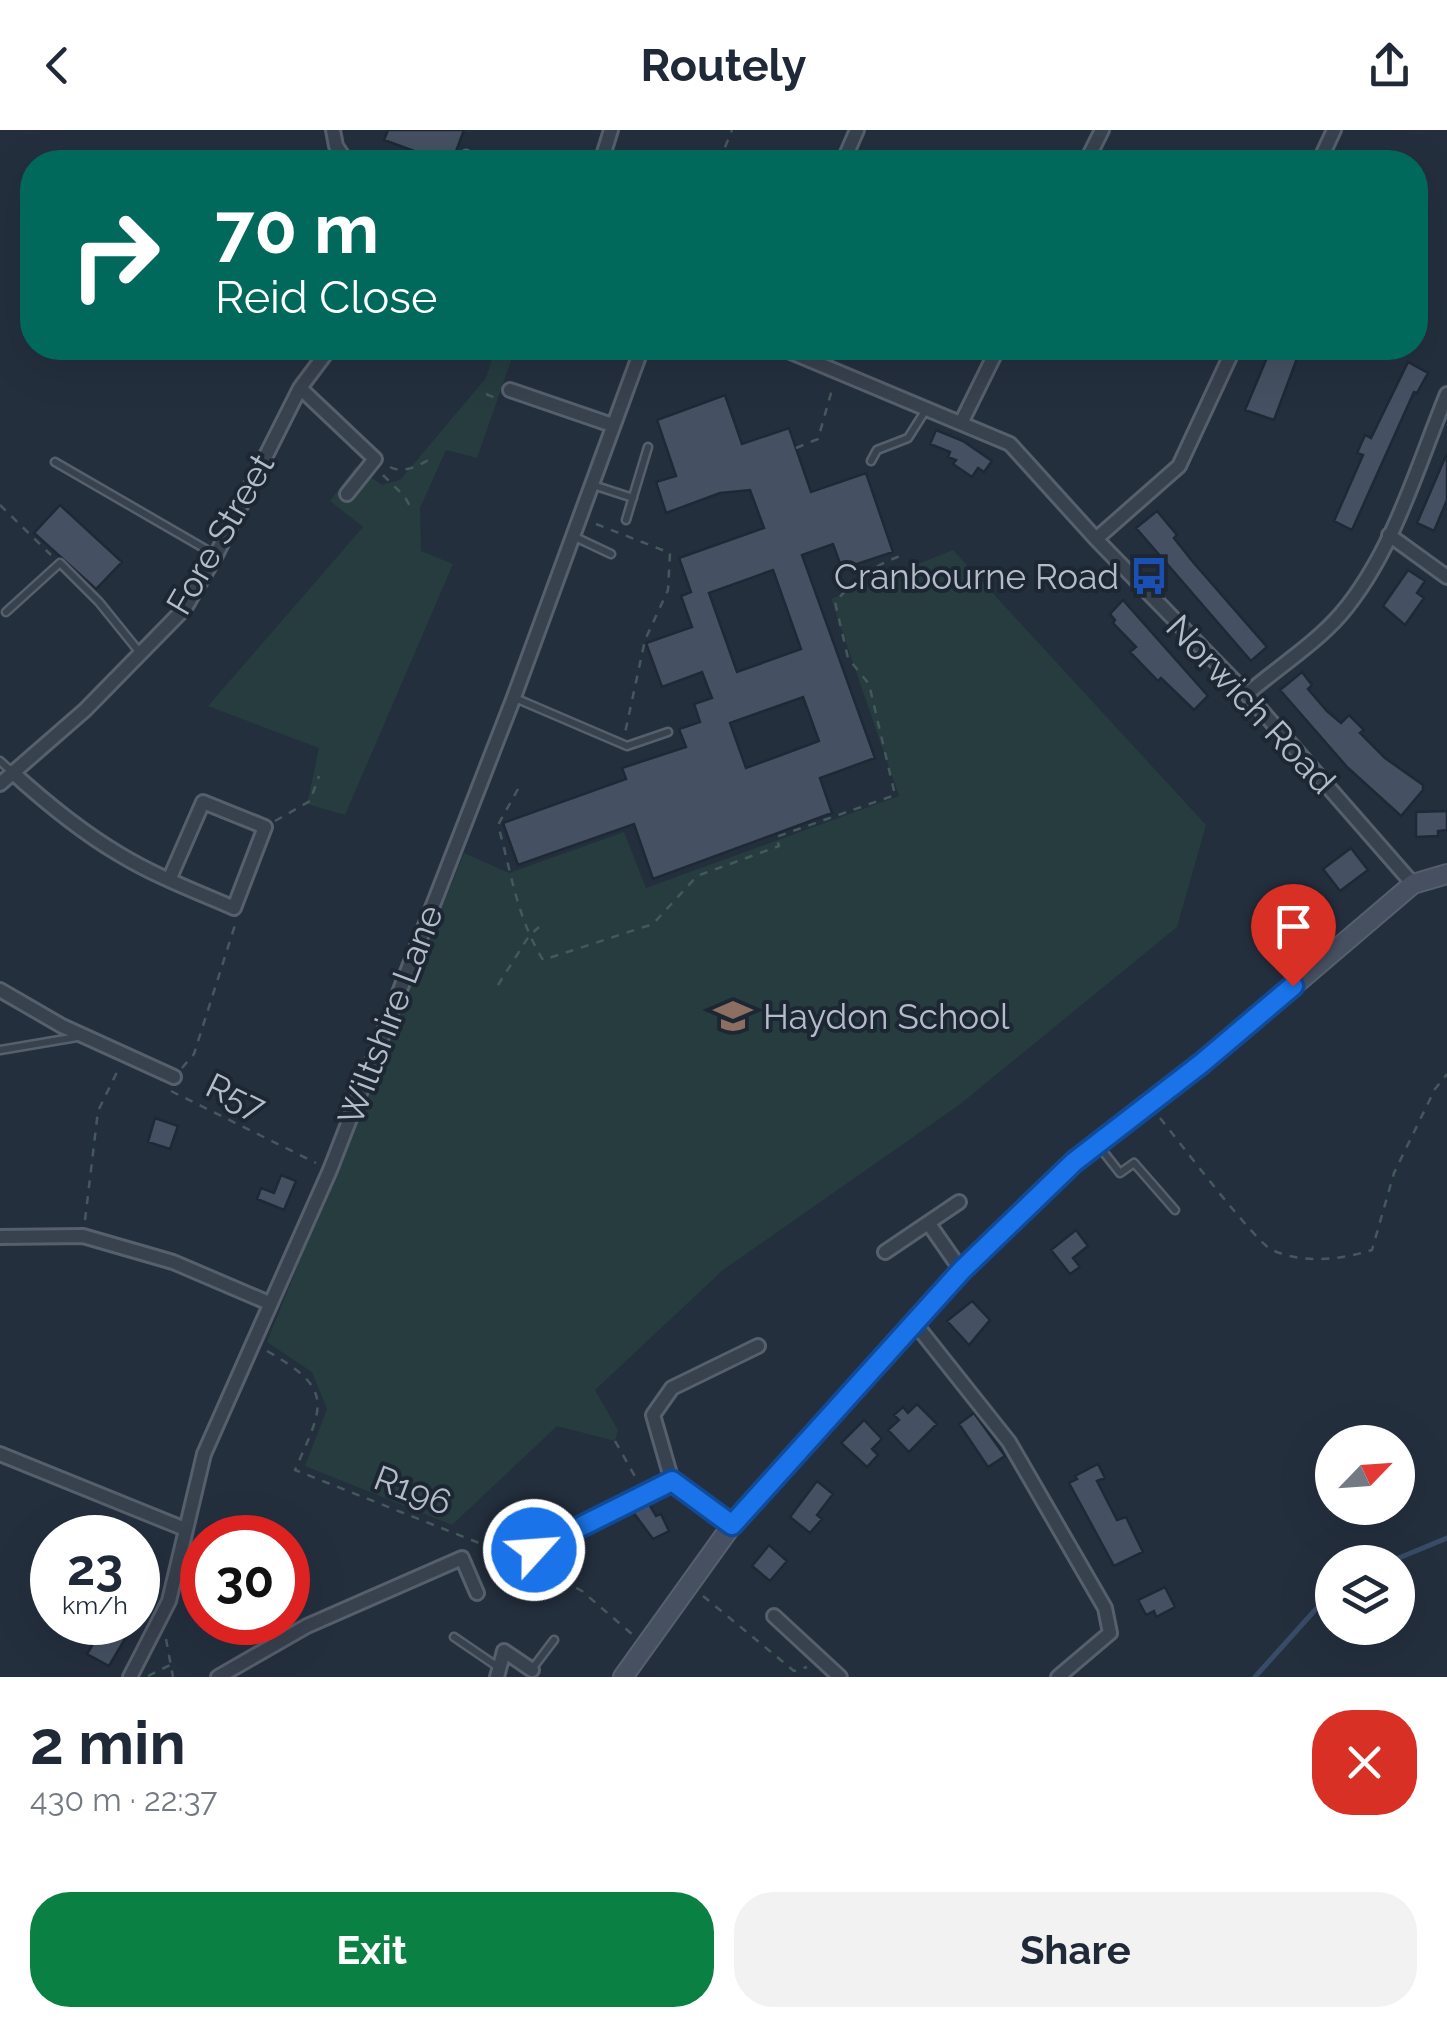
<!DOCTYPE html>
<meta charset="utf-8">
<style>
:root{--surface:#fff;--page:#f2f2f3;--text:#1f2937;--muted:#747a83;--accent:#0b8043}
body{margin:0;font-family:Raleway,sans-serif;background:var(--page);color:var(--text);height:100vh;display:flex;flex-direction:column;font-size:38px;white-space:nowrap}
*{box-sizing:border-box;margin:0}
p{font-size:32px;color:var(--muted)}
.icon{flex:none;width:55px;height:55px;fill:none;stroke:currentColor;stroke-width:2;stroke-linecap:round;stroke-linejoin:round}
.map{position:relative;height:1547px;overflow:hidden}
.drawer{display:flex;flex-direction:column;background:var(--surface);flex:1}
.drawer>*{flex:none}
.banner{position:absolute;left:20px;top:20px;width:1408px;height:210px;border-radius:40px;box-shadow:0 10px 40px #0002;background:#00695c;color:#fff;overflow:hidden}
.needle{width:65px;rotate:65deg}
.fabs{position:absolute;left:1315px;top:1295px;display:grid;gap:20px}
.fabs a{display:grid;place-items:center;width:100px;height:100px;border-radius:50%;background:var(--surface);box-shadow:0 10px 40px #0002;font-size:50px}
.speed{position:absolute;left:30px;top:1385px;display:flex;gap:20px;font-size:50px;font-weight:700;text-align:center}
.speed>*{display:grid;place-content:center;width:130px;height:130px;border-radius:50%;background:var(--surface);box-shadow:0 10px 40px #0002;line-height:1}
.speed small{font-size:25px;font-weight:400}
.speed .limit{border:15px solid #d22;background:#fff;color:#111}
.pin{position:absolute;display:grid;place-items:center;width:85px;height:85px;color:#fff;margin:-102px -42px;border-radius:50% 50% 50% 0;rotate:-45deg;box-shadow:0 0 10px #0007}
.pin .icon{rotate:45deg}
.me{position:absolute;width:110px;margin:-55px;rotate:64deg;stroke-linejoin:round;filter:drop-shadow(0 0 8px #0008)}
.turn{display:flex;align-items:center;gap:35px;height:210px;padding:0 30px;font-size:45px}
.turn .icon{width:130px;height:130px;stroke-width:2.5}
.turn b{display:block;font-size:70px;line-height:85px}
.round{display:grid;place-items:center;flex:none;width:105px;height:105px;border-radius:40px;background:var(--page)}
.head{display:flex;align-items:center;justify-content:space-between;height:170px;padding:0 30px}
h1{font-size:60px;font-weight:700;line-height:75px}
.cta{display:flex;gap:20px;margin-top:auto;padding:20px 30px}
.cta a{flex:1;height:115px;border-radius:40px;background:var(--accent);color:#fff;font-size:40px;font-weight:700;line-height:115px;text-align:center}
.cta a+a{background:var(--page);color:var(--text)}
header{display:flex;justify-content:space-between;align-items:center;height:130px;padding:0 30px;background:var(--surface);font-size:45px;font-weight:700}
.map>svg:first-child{display:block}
</style>
<header><svg class="icon" aria-label="back" viewBox="0 0 24 24"><path d="M15 5l-7 7 7 7"/></svg>Routely<svg class="icon" aria-label="share" viewBox="0 0 24 24"><path d="M12 15V3M7 8l5-5 5 5M5 13v7h14v-7"/></svg></header>
<div class="map">
<svg width="1447" height="1547" viewBox="0 0 1447 1547">
<rect width="100%" height="100%" fill="#242f3e"/>
<path fill="#263c3f" d="M495,219L513,225L477,328L446,320L420,378L421,421L453,434L345,685L307,674L319,618L208,576L363,397L330,371L356,336L382,355L400,350L486,248Z
M953,420L1206,695L1177,797L959,975L723,1140L595,1260L618,1300L615,1311L557,1296L452,1395L305,1336L327,1279L312,1242L267,1212L464,723L509,743L624,702L646,758L899,666L831,469Z"/>
<g fill="none" stroke-linecap="round" stroke-linejoin="round">
<path stroke="#394c67" stroke-width="5" d="M1389,1432L1447,1408
M1255,1547L1316,1479L1332,1466"/>
</g>
<path fill="#455162" stroke="#1f2835" stroke-width="2.5" fill-rule="evenodd" d="M388,0H464L452,32H444L384,10Z
M1271,218H1301L1274,290L1245,280Z
M1408,232L1428,243L1417,263L1414,262L1352,400L1334,391L1363,325L1357,323L1365,305L1371,308Z
M725,265L742,314L789,298L811,362L866,343L893,422L842,439L833,414L802,425L875,628L820,648L832,683L653,749L634,694L518,735L503,693L626,649L622,638L686,617L679,599L700,592L694,574L712,568L702,542L662,557L646,513L692,497L681,466L691,462L679,428L764,398L750,360L720,363L666,383L656,352L676,346L657,290ZM773,440L801,519L737,542L709,463ZM803,567L819,611L746,638L730,593Z
M936,300L963,311L992,331L984,342L978,338L972,347L953,334L956,330L948,327L950,322L930,314Z
M1447,323V370L1434,401L1417,393Z
M60,375L122,432L96,459L34,403Z
M1157,381L1177,405L1174,408L1193,432L1267,517L1251,531L1136,398Z
M1408,440L1425,451L1417,463L1424,468L1405,495L1383,476Z
M1123,470L1208,566L1194,580L1161,548L1158,551L1130,522L1136,517L1113,493L1115,490L1110,484Z
M1302,542L1312,555L1308,559L1327,581L1341,593L1349,585L1364,600L1360,603L1385,628L1423,655V660L1401,686L1347,637L1280,560Z
M1447,681V700L1438,701V706L1416,707V682Z
M1351,718L1368,740L1340,761L1323,739Z
M155,988L178,996L170,1019L148,1012Z
M281,1045L296,1051L284,1080L257,1069L261,1058L274,1063Z
M1076,1100L1088,1116L1073,1128L1080,1137L1070,1144L1051,1120Z
M972,1171L990,1190L969,1215L947,1191Z
M917,1274L937,1294L909,1322L888,1300L899,1290L894,1285L903,1277L908,1283Z
M974,1283L1005,1326L988,1337L959,1294Z
M864,1290L882,1309L872,1319L878,1325L867,1337L841,1313Z
M1098,1334L1105,1348L1097,1351L1117,1390L1126,1387L1143,1422L1114,1436L1069,1353L1077,1349L1075,1346Z
M817,1351L833,1364L817,1385L822,1389L810,1403L790,1387Z
M649,1374L656,1386L661,1384L669,1401L653,1409L633,1382Z
M769,1415L787,1431L770,1451L752,1436Z
M1165,1457L1175,1477L1156,1487L1154,1481L1146,1485L1138,1470Z
M106,1492H135L109,1536L87,1524Z"/>
<g fill="none" stroke-linecap="round" stroke-linejoin="round">
<g stroke="#565f6c" stroke-width="11">
<path id="lane" d="M382,32L384,28L397,32
M463,32L466,24
M871,331L877,320L908,308L927,278
M55,332L214,424
M593,355L633,368
M626,390L648,317
M575,407L611,424
M6,482L60,433L99,472L141,524
M515,568L627,616L668,602
M0,631L11,641
M0,920L77,907
M1098,1015L1120,1043L1134,1033L1175,1080
M560,1408L574,1435
M454,1507L498,1537
M532,1539L554,1510"/>
</g>
<g stroke="#565f6c" stroke-width="18">
<path id="street" d="M333,0L336,16L347,32
M601,32L611,0
M843,32L857,0
M1086,32L1102,0
M1319,32L1334,0
M781,218L1010,314L1096,409L1247,564L1413,754
M300,258L375,329L347,364
M510,260L612,295
M962,291L998,218
M1389,405L1447,447
M1096,409L1179,336L1234,218
M1247,564C1277,538 1315,514 1341,484C1393,423 1417,337 1447,264
M12,642C45,672 80,701 119,724C155,746 195,761 234,778L265,697L203,672L169,750
M0,654L85,580L185,478L216,425L300,258L330,218
M0,860L62,896L174,947
M929,1094L961,1140
M0,1107L83,1106L173,1132L269,1173
M885,1122L959,1072
M913,1191L1009,1312L1105,1478L1110,1503L1058,1547
M0,1324L185,1399
M732,1395L672,1351L653,1285L672,1258L758,1216
M534,1420L672,1351
M774,1486L840,1547
M130,1547L169,1471L204,1324L330,1040L514,567L642,218
M218,1547L307,1496L462,1428L477,1463
M497,1547L504,1521L532,1540"/>
</g>
<g stroke="#565f6c" stroke-width="22">
<path id="secondary" d="M623,1547L732,1395L961,1140L1074,1032L1203,933L1413,754L1447,744"/>
</g>
<path stroke="#44595c" stroke-width="2.5" stroke-dasharray="8 8" stroke-linecap="butt" d="M719,32L732,0
M486,264L498,269
M796,318L818,309L833,256
M390,337C403,344 418,336 430,329
M383,345L405,367L411,378
M0,375L51,425
M596,394L670,423L668,460L645,510L625,603
M518,659L498,695C512,745 516,785 543,830L653,794L697,746L779,716L776,707L895,665L869,554L848,528L835,472C856,449 874,435 903,425
M275,691L310,671L319,646
M498,855L529,806L539,797
M182,938L194,924L236,792
M171,961L316,1033
M1160,988C1178,1010 1255,1112 1272,1120C1303,1134 1340,1130 1372,1120L1394,1043L1435,959L1447,944
M85,1090L98,981L119,938
M267,1221C336,1260 323,1276 295,1340L522,1430
M615,1311L637,1350
M534,1435L582,1461L633,1505
M703,1466L794,1541L807,1537
M166,1509L173,1547
M148,1546L172,1534"/>
<use href="#lane" stroke="#38414e" stroke-width="6"/>
<use href="#street" stroke="#38414e" stroke-width="12"/>
<use href="#secondary" stroke="#465061" stroke-width="18"/>
</g>
<g fill="none" stroke-linecap="round" stroke-linejoin="round">
<g stroke="#114b97" stroke-width="25">
<path id="route" d="M534,1420L672,1351L732,1395L962,1140L1074,1032L1202,933L1293,856"/>
</g>
<use href="#route" stroke="#1a73e8" stroke-width="18"/>
</g>
<defs>
<g id="bus-bare" transform="scale(3)"><path d="M-5-6H5V4H4V6H2V4H-2V6H-4V4H-5ZM-3.5-4V0h7V-4ZM-3.5 1.2v1.5H-2V1.2ZM2 1.2v1.5H3.5V1.2Z" fill="#1a4fb4" stroke="#1d2633" stroke-width="2.5" paint-order="stroke"/></g>
<g id="school-bare" transform="scale(3)"><path d="M0-5L7-2L0 1L-7-2ZM-4 1L0 2.5L4 1V4Q0 6-4 4Z" fill="#8d6e63" stroke="#1d2633" stroke-width="2.5" paint-order="stroke"/></g>
</defs>
<g fill-rule="evenodd">
<use href="#bus-bare" x="1149" y="446"/>
<use href="#school-bare" x="733" y="886"/>
</g>
<g text-anchor="middle" dominant-baseline="central" stroke-width="8" stroke-linejoin="round" paint-order="stroke">
<g font-size="35" fill="#b4bcc9" stroke="#1d2633">
<text transform="translate(220 404) rotate(-60)">Fore Street</text>
<text transform="translate(1251 574) rotate(47)">Norwich Road</text>
<text transform="translate(390 885) rotate(-69)">Wiltshire Lane</text>
<text transform="translate(236 966) rotate(26)">R57</text>
<text transform="translate(413 1360) rotate(21)">R196</text>
</g>
<g font-size="35" fill="#b4bcc9" stroke="#1d2633" text-anchor="end">
<text x="1119" y="446">Cranbourne Road</text>
<text x="763" y="886" text-anchor="start">Haydon School</text>
</g>
</g>
</svg>
<div class="fabs">
<a><svg class="needle" viewBox="-14 -14 28 28"><path d="M0-13l5 13h-10z" fill="#e53935"/><path d="M0 13l5-13h-10z" fill="#747a83"/></svg></a>
<a><svg class="icon" aria-label="layers" viewBox="0 0 24 24"><path d="M12 4l9 5-9 5-9-5zM3 14l9 5 9-5"/></svg></a>
</div>
<div class="speed"><div>23<small>km/h</small></div><div class="limit">30</div></div>
<div class="pin" style="left:1293px;top:856px;background:#d93025"><svg class="icon" aria-label="arrive" viewBox="0 0 24 24"><path d="M6 21V4h12l-3 4 3 4H6"/></svg></div>
<svg class="me" style="left:534px;top:1420px" viewBox="-20 -20 40 40"><circle r="17" fill="#1a73e8" stroke="#fff" stroke-width="3"/><path d="M0-11L8 9 0 5-8 9z" fill="#fff"/></svg>
<div class="banner">
<div class="turn"><svg class="icon" aria-label="right" viewBox="0 0 24 24"><path d="M7 20v-9h11M14 6l5 5-5 5"/></svg><div><b>70 m</b>Reid Close</div></div>
</div>
</div>
<section class="drawer">
<div class="head"><div><h1>2 min</h1><p>430 m · 22:37</p></div><a class="round" style="background:#d93025;color:#fff"><svg class="icon" aria-label="close" viewBox="0 0 24 24"><path d="M6 6l12 12M18 6L6 18"/></svg></a></div>
<div class="cta"><a>Exit</a><a>Share</a></div>
</section>
